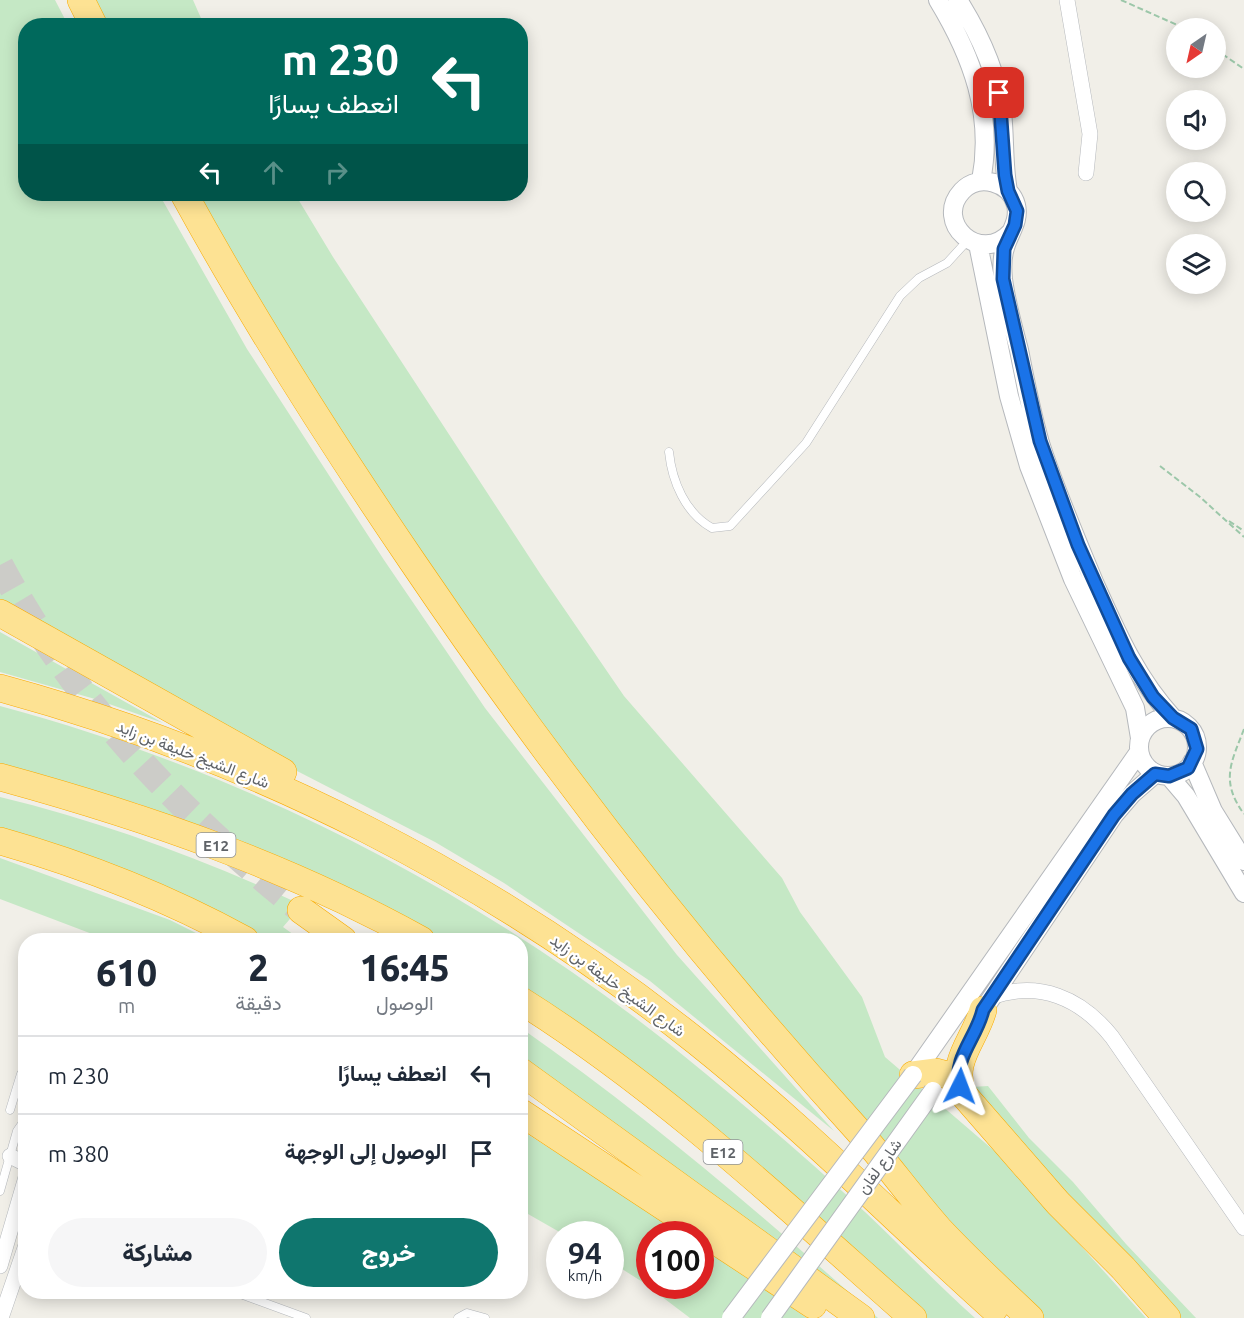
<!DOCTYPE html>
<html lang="ar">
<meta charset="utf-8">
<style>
:root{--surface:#fff;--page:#f6f6f7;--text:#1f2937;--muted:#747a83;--line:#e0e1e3;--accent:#0f766e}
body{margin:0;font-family:Ubuntu,Vazirmatn,sans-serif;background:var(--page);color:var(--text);direction:rtl;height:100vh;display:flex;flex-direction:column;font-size:22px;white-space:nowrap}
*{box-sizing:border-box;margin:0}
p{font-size:20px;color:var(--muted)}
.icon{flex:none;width:33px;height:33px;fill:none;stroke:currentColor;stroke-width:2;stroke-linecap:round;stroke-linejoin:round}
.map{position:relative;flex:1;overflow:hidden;direction:ltr}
.panel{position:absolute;left:18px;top:933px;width:510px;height:366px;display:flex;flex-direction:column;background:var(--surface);border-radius:24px;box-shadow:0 3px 15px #0003;direction:rtl}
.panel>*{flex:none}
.banner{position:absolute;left:18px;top:18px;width:510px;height:183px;border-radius:24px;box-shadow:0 3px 15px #0003;direction:rtl;background:#00695c;color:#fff;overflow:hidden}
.needle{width:39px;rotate:214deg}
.tools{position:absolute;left:1166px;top:18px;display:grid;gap:12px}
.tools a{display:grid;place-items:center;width:60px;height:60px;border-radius:50%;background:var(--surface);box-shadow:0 3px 15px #0003;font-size:30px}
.speed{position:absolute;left:546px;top:1221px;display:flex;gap:12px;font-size:30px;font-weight:700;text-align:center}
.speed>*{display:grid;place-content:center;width:78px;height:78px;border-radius:50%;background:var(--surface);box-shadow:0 3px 15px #0003;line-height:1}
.speed small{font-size:15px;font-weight:400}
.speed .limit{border:9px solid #d22;background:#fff;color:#111}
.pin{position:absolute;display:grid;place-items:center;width:51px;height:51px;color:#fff;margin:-26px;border-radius:12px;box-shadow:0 3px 9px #0006}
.me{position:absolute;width:66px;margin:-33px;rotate:3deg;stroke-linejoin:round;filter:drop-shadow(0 0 4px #0008)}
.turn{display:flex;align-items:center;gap:21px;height:126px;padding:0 30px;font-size:27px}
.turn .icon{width:78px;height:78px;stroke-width:2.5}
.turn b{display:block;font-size:42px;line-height:51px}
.lanes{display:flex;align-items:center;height:57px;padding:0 30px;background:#0003;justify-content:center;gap:30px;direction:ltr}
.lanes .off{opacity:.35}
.eta{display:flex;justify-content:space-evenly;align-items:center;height:102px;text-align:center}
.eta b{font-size:36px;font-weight:800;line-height:42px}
.action{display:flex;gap:12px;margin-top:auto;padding:12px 30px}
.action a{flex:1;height:69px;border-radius:36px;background:var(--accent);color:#fff;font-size:24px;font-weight:800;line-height:69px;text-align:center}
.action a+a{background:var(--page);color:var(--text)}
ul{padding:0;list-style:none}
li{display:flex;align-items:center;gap:18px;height:78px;padding:0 30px;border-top:2px solid var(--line)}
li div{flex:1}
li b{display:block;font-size:22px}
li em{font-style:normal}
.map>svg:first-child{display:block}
</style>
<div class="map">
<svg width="1244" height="1318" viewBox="0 0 1244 1318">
<rect width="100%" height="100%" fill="#f1efe8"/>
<path fill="#c5e8c5" d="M0,0H55L68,25L26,26V194H159L247,349L384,560L485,708L677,955L834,1131L650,981L504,883L435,842L231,737L0,607V581L6,577L0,570Z
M91,0H193L204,25H104Z
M194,194H295L333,257L541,575L624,696L782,878L800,912L862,997L885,1057L998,1154L1146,1318H1042L822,1089L446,601Z
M0,632L163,723L95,699L0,672Z
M0,706C258,775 501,903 706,1074C760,1118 814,1165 865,1212C902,1247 937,1284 975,1318H927C798,1201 665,1084 521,986L520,940H443L384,908L254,847L139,804L0,765Z
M0,797C104,822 205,860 302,905L283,927L301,940H263L196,906L0,833Z
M0,858L170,920L210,940H108L0,899Z
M521,1028C647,1116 763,1216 878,1318H872L521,1065Z
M988,1086L1029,1138L1073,1182L1126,1244L1196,1318H1176L972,1087Z
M521,1130L684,1234H650V1286H700L701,1245L807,1318H690L641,1281L611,1262L610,1234H563L521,1210Z"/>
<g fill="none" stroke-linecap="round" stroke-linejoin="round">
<path stroke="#ccccc8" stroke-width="27" stroke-dasharray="27 14" stroke-linecap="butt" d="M0,565C73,702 181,814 301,910"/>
<g stroke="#b5b8bc" stroke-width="9">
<path id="service" d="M669,452C672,481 685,513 712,528L730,526L806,443L900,296L919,278L947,263L968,240
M17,1087L26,1096
M10,1110L21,1074
M0,1191L17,1131L26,1118
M235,1292L306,1318
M458,1318L467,1313L485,1318"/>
</g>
<g stroke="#b5b8bc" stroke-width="16">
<path id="minor" d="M1067,0L1090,134L1086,173
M991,997C1039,980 1081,998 1112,1037L1244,1228
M10,1156L26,1164
M0,1266L26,1177
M1,1318L26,1245"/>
</g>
<g stroke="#b5b8bc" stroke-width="20">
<path id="tertiary" d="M938,0C972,56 994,115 981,181
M958,0C980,35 997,71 1002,112C1005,138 1003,164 1008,191
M1011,232C980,266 933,222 962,191C979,173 1010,182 1016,205C1020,221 1009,233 1005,248C1002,257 1002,269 1003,279C1006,303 1013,327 1019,350C1025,381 1031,412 1040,443C1055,490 1075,536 1094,582C1116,631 1136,678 1173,718
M978,244L1009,396L1029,466L1073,579L1135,708L1140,738
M1139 747a29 29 0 1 1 58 0a29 29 0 1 1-58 0Z
M1192,762L1213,811L1244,861
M1169,776L1186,796L1244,893
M978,1018L1114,815L1132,794L1155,774
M913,1075L1139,752"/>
</g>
<g stroke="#f9ab00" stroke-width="28">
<path id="motorway" d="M81,0L94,26
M184,194C253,320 331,442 412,561C546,759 692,948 853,1125C883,1158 909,1195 939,1229C968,1260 999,1289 1030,1318
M0,613L283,772
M0,688C254,757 491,878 697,1042C801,1125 895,1220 994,1309
M0,777C146,817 288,866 421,940
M0,841C85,865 168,898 245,940
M301,910L343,940
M520,1000C663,1090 787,1207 913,1318
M983,1010C975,1040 949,1062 963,1094L1058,1203L1123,1268L1167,1318
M520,1071L861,1318
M913,1075L936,1072L958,1078
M520,1112L813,1305"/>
</g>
<path stroke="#9cc7a9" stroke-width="2" stroke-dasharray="6 3" stroke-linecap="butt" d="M1121,0L1184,28
M1215,49L1244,69
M1160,466L1200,497L1244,537
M1229,521L1244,531
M1244,729C1231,763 1220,781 1244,814"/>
<use href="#service" stroke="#fff" stroke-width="8"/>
<use href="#minor" stroke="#fff" stroke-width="15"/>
<use href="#tertiary" stroke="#fff" stroke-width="18"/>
<use href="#motorway" stroke="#fde293" stroke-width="27"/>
<g stroke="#b5b8bc" stroke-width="20" stroke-linecap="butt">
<path id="tertiary-bridge" d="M731,1318L913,1075
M770,1318L933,1091"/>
</g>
<use href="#tertiary-bridge" stroke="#fff" stroke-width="18"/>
</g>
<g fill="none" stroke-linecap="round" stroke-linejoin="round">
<g stroke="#114b97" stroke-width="15">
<path id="route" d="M960,1086C953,1058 977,1037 983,1010L1114,815L1132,794L1155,774L1169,776L1188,768L1197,749L1191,729L1173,718L1153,697L1129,658L1078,545L1040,441L1003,279L1004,249L1015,225L1017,211L1008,191L1005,175L999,93"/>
</g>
<use href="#route" stroke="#1a73e8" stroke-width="10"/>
</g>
<g text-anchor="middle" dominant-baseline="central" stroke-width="4.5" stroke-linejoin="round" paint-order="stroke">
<g fill="#fff" stroke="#8f9295" stroke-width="1.5">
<rect x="196.5" y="833" width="39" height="24" rx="4.5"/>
<rect x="703.5" y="1140" width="39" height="24" rx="4.5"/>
</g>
<g font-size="15" font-weight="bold" fill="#5f6368">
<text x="216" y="845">E12</text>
<text x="723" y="1152">E12</text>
</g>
<g font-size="16" fill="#5f6368" stroke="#fff">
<text transform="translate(193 754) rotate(21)">شارع الشيخ خليفة بن زايد</text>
<text transform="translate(618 985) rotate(36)">شارع الشيخ خليفة بن زايد</text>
<text transform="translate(879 1166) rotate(-54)">شارع لفان</text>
</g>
</g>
</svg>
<div class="tools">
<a><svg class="needle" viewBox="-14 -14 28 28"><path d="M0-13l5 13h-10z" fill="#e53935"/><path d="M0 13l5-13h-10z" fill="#747a83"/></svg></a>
<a><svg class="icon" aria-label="sound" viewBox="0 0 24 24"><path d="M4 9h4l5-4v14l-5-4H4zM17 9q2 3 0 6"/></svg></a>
<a><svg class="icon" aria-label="search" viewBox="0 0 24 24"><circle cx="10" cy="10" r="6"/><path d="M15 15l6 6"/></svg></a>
<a><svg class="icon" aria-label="layers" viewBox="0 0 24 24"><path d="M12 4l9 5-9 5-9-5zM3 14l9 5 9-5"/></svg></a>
</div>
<div class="speed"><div>94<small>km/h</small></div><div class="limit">100</div></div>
<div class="pin" style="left:999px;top:93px;background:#d93025"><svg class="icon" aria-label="arrive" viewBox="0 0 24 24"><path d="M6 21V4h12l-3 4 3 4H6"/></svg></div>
<svg class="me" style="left:960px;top:1086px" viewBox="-20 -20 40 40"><path d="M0-17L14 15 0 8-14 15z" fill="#1a73e8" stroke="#fff" stroke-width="4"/></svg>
<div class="banner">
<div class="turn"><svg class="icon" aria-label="left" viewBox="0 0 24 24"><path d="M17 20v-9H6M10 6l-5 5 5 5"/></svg><div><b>230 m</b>انعطف يسارًا</div></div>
<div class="lanes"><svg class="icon" aria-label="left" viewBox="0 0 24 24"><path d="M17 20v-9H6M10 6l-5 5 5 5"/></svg><svg class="icon off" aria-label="ahead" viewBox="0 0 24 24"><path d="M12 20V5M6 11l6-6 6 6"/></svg><svg class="icon off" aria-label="right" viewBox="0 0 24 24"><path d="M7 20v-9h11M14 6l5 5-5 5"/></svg></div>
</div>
<section class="panel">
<div class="eta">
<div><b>16:45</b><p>الوصول</p></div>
<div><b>2</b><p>دقيقة</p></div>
<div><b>610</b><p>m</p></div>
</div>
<ul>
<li><svg class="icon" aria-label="left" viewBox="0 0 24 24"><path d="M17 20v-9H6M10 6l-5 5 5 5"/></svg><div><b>انعطف يسارًا</b></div><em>230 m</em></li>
<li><svg class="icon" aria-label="arrive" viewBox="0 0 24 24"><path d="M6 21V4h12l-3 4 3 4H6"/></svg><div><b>الوصول إلى الوجهة</b></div><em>380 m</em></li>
</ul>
<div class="action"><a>خروج</a><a>مشاركة</a></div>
</section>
</div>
